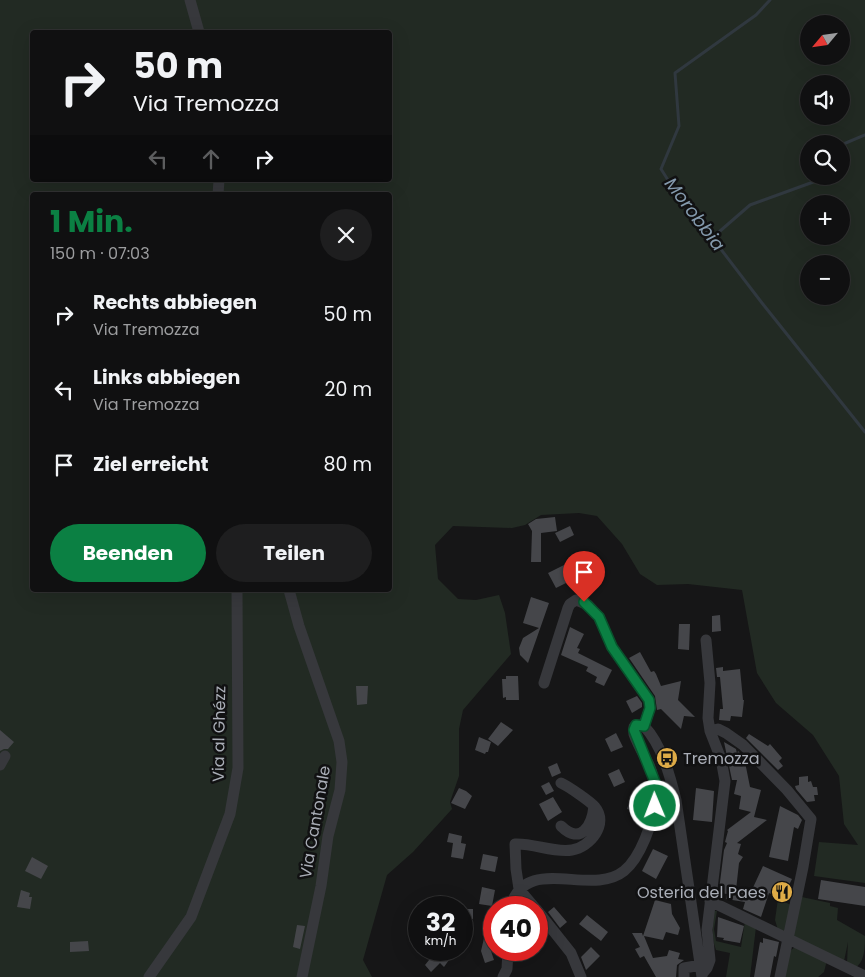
<!DOCTYPE html>
<html lang="de">
<meta charset="utf-8">
<style>
:root{--surface:#101011;--page:#1e1e1f;--text:#f1f3f6;--muted:#9c9d9f;--line:#303031;--accent:#0b8043}
body{margin:0;font-family:Poppins,sans-serif;background:var(--page);color:var(--text);height:100vh;display:flex;flex-direction:column;font-size:19px;white-space:nowrap}
*{box-sizing:border-box;margin:0}
p{font-size:16px;color:var(--muted)}
.icon{flex:none;width:28px;height:28px;fill:none;stroke:currentColor;stroke-width:2;stroke-linecap:round;stroke-linejoin:round}
.map{position:relative;flex:1;overflow:hidden}
.sheet{position:absolute;left:30px;top:192px;width:362px;height:400px;display:flex;flex-direction:column;background:var(--surface);border-radius:5px;box-shadow:0 5px 20px #0002,0 0 0 1px var(--line)}
.sheet>*{flex:none}
.guide{position:absolute;left:30px;top:30px;width:362px;height:152px;border-radius:5px;box-shadow:0 5px 20px #0002,0 0 0 1px var(--line);background:#101011;color:var(--text);overflow:hidden}
.needle{width:32px;rotate:241deg}
.fabs{position:absolute;left:800px;top:15px;display:grid;gap:10px}
.fabs a{display:grid;place-items:center;width:50px;height:50px;border-radius:50%;background:var(--surface);box-shadow:0 5px 20px #0002,0 0 0 1px var(--line);font-size:25px}
.speed{position:absolute;left:408px;top:896px;display:flex;gap:10px;font-size:25px;font-weight:700;text-align:center}
.speed>*{display:grid;place-content:center;width:65px;height:65px;border-radius:50%;background:var(--surface);box-shadow:0 5px 20px #0002,0 0 0 1px var(--line);line-height:1}
.speed small{font-size:12px;font-weight:400}
.speed .limit{border:8px solid #d22;background:#fff;color:#111}
.pin{position:absolute;display:grid;place-items:center;width:42px;height:42px;color:#fff;margin:-51px -21px;border-radius:50% 50% 50% 0;rotate:-45deg;box-shadow:0 0 5px #0007}
.pin .icon{rotate:45deg}
.me{position:absolute;width:55px;margin:-28px;rotate:359deg;stroke-linejoin:round;filter:drop-shadow(0 0 4px #0008)}
.turn{display:flex;align-items:center;gap:18px;height:105px;padding:0 20px;font-size:22px}
.turn .icon{width:65px;height:65px;stroke-width:2.5}
.turn b{display:block;font-size:35px;line-height:42px}
.lanes{display:flex;align-items:center;height:48px;padding:0 20px;background:#0003;justify-content:center;gap:25px;direction:ltr}
.lanes .off{opacity:.35}
.round{display:grid;place-items:center;flex:none;width:52px;height:52px;border-radius:26px;background:var(--page)}
.overview{display:flex;align-items:center;justify-content:space-between;height:85px;padding:0 20px}
h1{font-size:30px;font-weight:700;line-height:38px;color:var(--accent)}
.button{display:flex;gap:10px;margin-top:auto;padding:10px 20px}
.button a{flex:1;height:58px;border-radius:30px;background:var(--accent);color:#fff;font-size:20px;font-weight:700;line-height:58px;text-align:center}
.button a+a{background:var(--page);color:var(--text)}
ul{padding:0;list-style:none}
li{display:flex;align-items:center;gap:15px;height:75px;padding:0 20px}
li div{flex:1}
li b{display:block;font-size:19px}
li em{font-style:normal}
.map>svg:first-child{display:block}
</style>
<div class="map">
<svg width="865" height="977" viewBox="0 0 865 977">
<rect width="100%" height="100%" fill="#161617"/>
<path fill="#222a23" fill-rule="evenodd" d="M0,0H865V883L814,876L819,842L858,845L844,824L839,776L813,735L776,703L757,673L742,590L688,584L657,585L640,574L622,544L597,516L579,513L541,515L525,525L512,528L453,526L435,545L438,579L458,599L476,600L499,595L505,613L511,654L463,710L459,729V776L450,802L452,809L413,852L387,875L363,960L372,977H0ZM809,24H841V56H809ZM32,32H390V180H32ZM809,84H841V116H809ZM809,144H841V176H809ZM32,195H390V590H32ZM809,204H841V236H809ZM809,264H841V296H809Z
M797,896L830,903V906L838,908L837,920L865,936C865,945 865,962 856,967L847,963L848,942L843,966L787,939Z
M778,899L791,905L785,930L782,931L778,930L775,920Z
M714,911H717L714,929L716,941L741,947L745,921L756,927L750,977H726L730,953L716,950C711,937 713,925 714,911Z
M795,947L827,960L824,972L818,977H783L789,952Z"/>
<g fill="none" stroke-linecap="round" stroke-linejoin="round">
<path stroke="#30383f" stroke-width="3" d="M770,0L756,15L675,73L679,126L661,169L668,180L762,303L865,432
M841,145L865,135
M712,238L750,205L816,181L819,176"/>
</g>
<path fill="#45464a" d="M555,517L557,531L541,533V562H531L532,531L528,524L536,519Z
M570,526L574,535L560,542L555,533Z
M568,563L577,580L589,569L596,578L594,580L599,586L586,596L580,594L568,582L556,588L548,573Z
M531,597L549,603L528,663L520,655L519,648L523,638L539,628L523,623Z
M720,615L721,631L712,632V616Z
M679,624H690L689,650L678,649Z
M570,627L584,634L577,648L580,649L578,653L612,670L604,686L595,682L597,677L586,671L588,667L561,655Z
M640,652L651,672L654,671L656,674L661,686L681,681L678,700L695,717L684,716L681,729L661,709L657,710L655,696L629,658Z
M723,667V671L740,669L743,700H744L742,717L731,716L730,721L719,720L720,709H723L720,677H717L716,668Z
M506,676H518L519,700H506V697L503,698L502,679H506Z
M356,686H368L367,704L357,705Z
M637,696L642,703V707L632,713L626,701Z
M501,722L513,730L498,746L488,739Z
M0,730L14,742L8,749H4L0,751Z
M616,733L623,747L611,752L605,739Z
M749,734L768,746L770,744L782,758L779,761L783,766L778,770L746,738Z
M479,737L491,742L488,752H486L485,754L475,750Z
M724,742L736,749L737,754L738,751L744,757L750,787L761,790L754,817L767,820L737,843L741,844L738,854L743,857L739,863L736,890L750,894L763,866L792,879L782,899L769,893L761,917L743,909L745,902L726,899L727,894L720,893L719,890L724,850L727,843L725,842L728,831L727,830L751,812L739,809L741,796L734,794L737,780H732Z
M557,763L561,773L552,777L548,767Z
M619,769L625,782L614,787L608,774Z
M808,776V782L811,781L813,787H817L818,795H814L815,801L807,802L796,789L795,786L799,785V777Z
M549,782L554,791L546,795L541,786Z
M459,788L466,791L472,796L465,809L451,803Z
M696,788L714,791L712,822L693,820Z
M631,796L644,799L640,813L627,809Z
M553,797L562,812L548,821L539,804Z
M780,806L798,815L802,820L798,829L794,827L788,861L769,857Z
M449,833L462,836L461,843L466,844L463,859L451,857L453,843L447,842Z
M653,849L668,856L656,879L642,871Z
M483,854L498,857L495,872L480,869Z
M32,857L48,866L41,879L25,871Z
M821,880L865,887V906L818,899Z
M482,887L495,890L492,906L479,904Z
M21,890L30,893L29,897H32L30,909L17,907Z
M655,900L671,904L672,914L680,928L678,935L666,932L663,940L644,936L653,958L667,956L669,950L680,953L678,959L684,960L677,965L676,977H656L644,956L640,958L635,949L640,947L632,933H642L643,936Z
M554,907L567,922L560,928L548,912Z
M463,909H473V919H463Z
M587,915L608,932L601,941L579,924Z
M718,917L744,926L740,943L723,940L724,938L717,937Z
M297,925L305,926L300,949L293,947Z
M484,938L494,941L491,951L494,960L485,963L481,951Z
M763,938L779,942L776,957L774,956L770,977H754L760,942L763,943Z
M88,941L89,951L70,952V942Z
M591,947L600,956L586,970L581,957Z
M437,950H456L444,967L440,963L431,972L425,965Z"/>
<g fill="none" stroke-linecap="round" stroke-linejoin="round">
<path stroke="#37383c" stroke-width="11" d="M190,0L199,32
M218,195L219,180
M289,590L299,626L339,741L342,762L340,790L328,836L321,886L302,977
M544,683L568,608L570,604L576,600L588,605L599,617L612,647L649,700L650,708L644,726
M644,726C662,745 670,776 676,800L702,977
M710,731L718,729L726,733L743,745L787,790L811,819L803,867L780,977
M0,765L5,756
M561,826C581,846 592,825 594,806
M710,901L865,976
M510,908C526,852 590,898 624,871C634,863 640,851 645,839C655,815 660,790 649,765C644,755 638,745 634,734V727L636,725L644,726
M535,908L519,889L516,869L515,844C534,843 553,853 572,850C590,847 609,824 595,807C591,802 568,786 561,783
M536,909L571,953L581,977
M702,974L707,968L710,960L707,930L725,781L721,759L710,731L708,718L710,683L706,640
M149,977L191,917L230,814L238,768L237,590
M503,977L507,969L508,950
M684,977V968L701,965"/>
</g>
<g fill="none" stroke-linecap="round" stroke-linejoin="round">
<g stroke="#07532c" stroke-width="12">
<path id="route" d="M584,602L599,617L612,647L649,700L650,708L644,726L636,725L634,730L655,782V806"/>
</g>
<use href="#route" stroke="#0b8043" stroke-width="9"/>
</g>
<defs>
<g id="bus-disc" transform="scale(1.125)"><circle r="9.5" fill="#deab47" stroke="#111112"/><path d="M-5-6H5V4H4V6H2V4H-2V6H-4V4H-5ZM-3.5-4V0h7V-4ZM-3.5 1.2v1.5H-2V1.2ZM2 1.2v1.5H3.5V1.2Z" fill="#111"/></g>
<g id="restaurant-disc" transform="scale(1.125)"><circle r="9.5" fill="#deab47" stroke="#111112"/><path d="M-5-6h1v4h1v-4h1v4h1v-4h1v5L-1.5 .5V6h-2V.5L-5-1ZM5-6V6H3V1.5H1.5Q1.5-4 5-6Z" fill="#111"/></g>
</defs>
<g fill-rule="evenodd">
<use href="#bus-disc" x="667" y="758"/>
<use href="#restaurant-disc" x="782" y="892"/>
</g>
<g text-anchor="middle" dominant-baseline="central" stroke-width="5" stroke-linejoin="round" paint-order="stroke">
<g font-size="16" fill="#a9adb6" stroke="#111112">
<text transform="translate(219 734) rotate(-89)">Via al Ghézz</text>
<text transform="translate(315 822) rotate(-80)">Via Cantonale</text>
</g>
<g font-size="16" fill="#a9adb6" stroke="#111112" text-anchor="start">
<text x="683" y="758">Tremozza</text>
<text x="766" y="892" text-anchor="end">Osteria del Paes</text>
</g>
<g font-size="18" font-style="italic" fill="#849aad" stroke="#111112">
<text transform="translate(695 214) rotate(53)">Morobbia</text>
</g>
</g>
</svg>
<div class="fabs">
<a><svg class="needle" viewBox="-14 -14 28 28"><path d="M0-13l5 13h-10z" fill="#e53935"/><path d="M0 13l5-13h-10z" fill="#9c9d9f"/></svg></a>
<a><svg class="icon" aria-label="sound" viewBox="0 0 24 24"><path d="M4 9h4l5-4v14l-5-4H4zM17 9q2 3 0 6"/></svg></a>
<a><svg class="icon" aria-label="search" viewBox="0 0 24 24"><circle cx="10" cy="10" r="6"/><path d="M15 15l6 6"/></svg></a>
<a>+</a>
<a>−</a>
</div>
<div class="speed"><div>32<small>km/h</small></div><div class="limit">40</div></div>
<div class="pin" style="left:584px;top:602px;background:#d93025"><svg class="icon" aria-label="arrive" viewBox="0 0 24 24"><path d="M6 21V4h12l-3 4 3 4H6"/></svg></div>
<svg class="me" style="left:655px;top:806px" viewBox="-20 -20 40 40"><circle r="17" fill="#0b8043" stroke="#fff" stroke-width="3"/><path d="M0-11L8 9 0 5-8 9z" fill="#fff"/></svg>
<div class="guide">
<div class="turn"><svg class="icon" aria-label="right" viewBox="0 0 24 24"><path d="M7 20v-9h11M14 6l5 5-5 5"/></svg><div><b>50 m</b>Via Tremozza</div></div>
<div class="lanes"><svg class="icon off" aria-label="left" viewBox="0 0 24 24"><path d="M17 20v-9H6M10 6l-5 5 5 5"/></svg><svg class="icon off" aria-label="ahead" viewBox="0 0 24 24"><path d="M12 20V5M6 11l6-6 6 6"/></svg><svg class="icon" aria-label="right" viewBox="0 0 24 24"><path d="M7 20v-9h11M14 6l5 5-5 5"/></svg></div>
</div>
<section class="sheet">
<div class="overview"><div><h1>1 Min.</h1><p>150 m · 07:03</p></div><a class="round"><svg class="icon" aria-label="close" viewBox="0 0 24 24"><path d="M6 6l12 12M18 6L6 18"/></svg></a></div>
<ul>
<li><svg class="icon" aria-label="right" viewBox="0 0 24 24"><path d="M7 20v-9h11M14 6l5 5-5 5"/></svg><div><b>Rechts abbiegen</b><p>Via Tremozza</p></div><em>50 m</em></li>
<li><svg class="icon" aria-label="left" viewBox="0 0 24 24"><path d="M17 20v-9H6M10 6l-5 5 5 5"/></svg><div><b>Links abbiegen</b><p>Via Tremozza</p></div><em>20 m</em></li>
<li><svg class="icon" aria-label="arrive" viewBox="0 0 24 24"><path d="M6 21V4h12l-3 4 3 4H6"/></svg><div><b>Ziel erreicht</b></div><em>80 m</em></li>
</ul>
<div class="button"><a>Beenden</a><a>Teilen</a></div>
</section>
</div>
